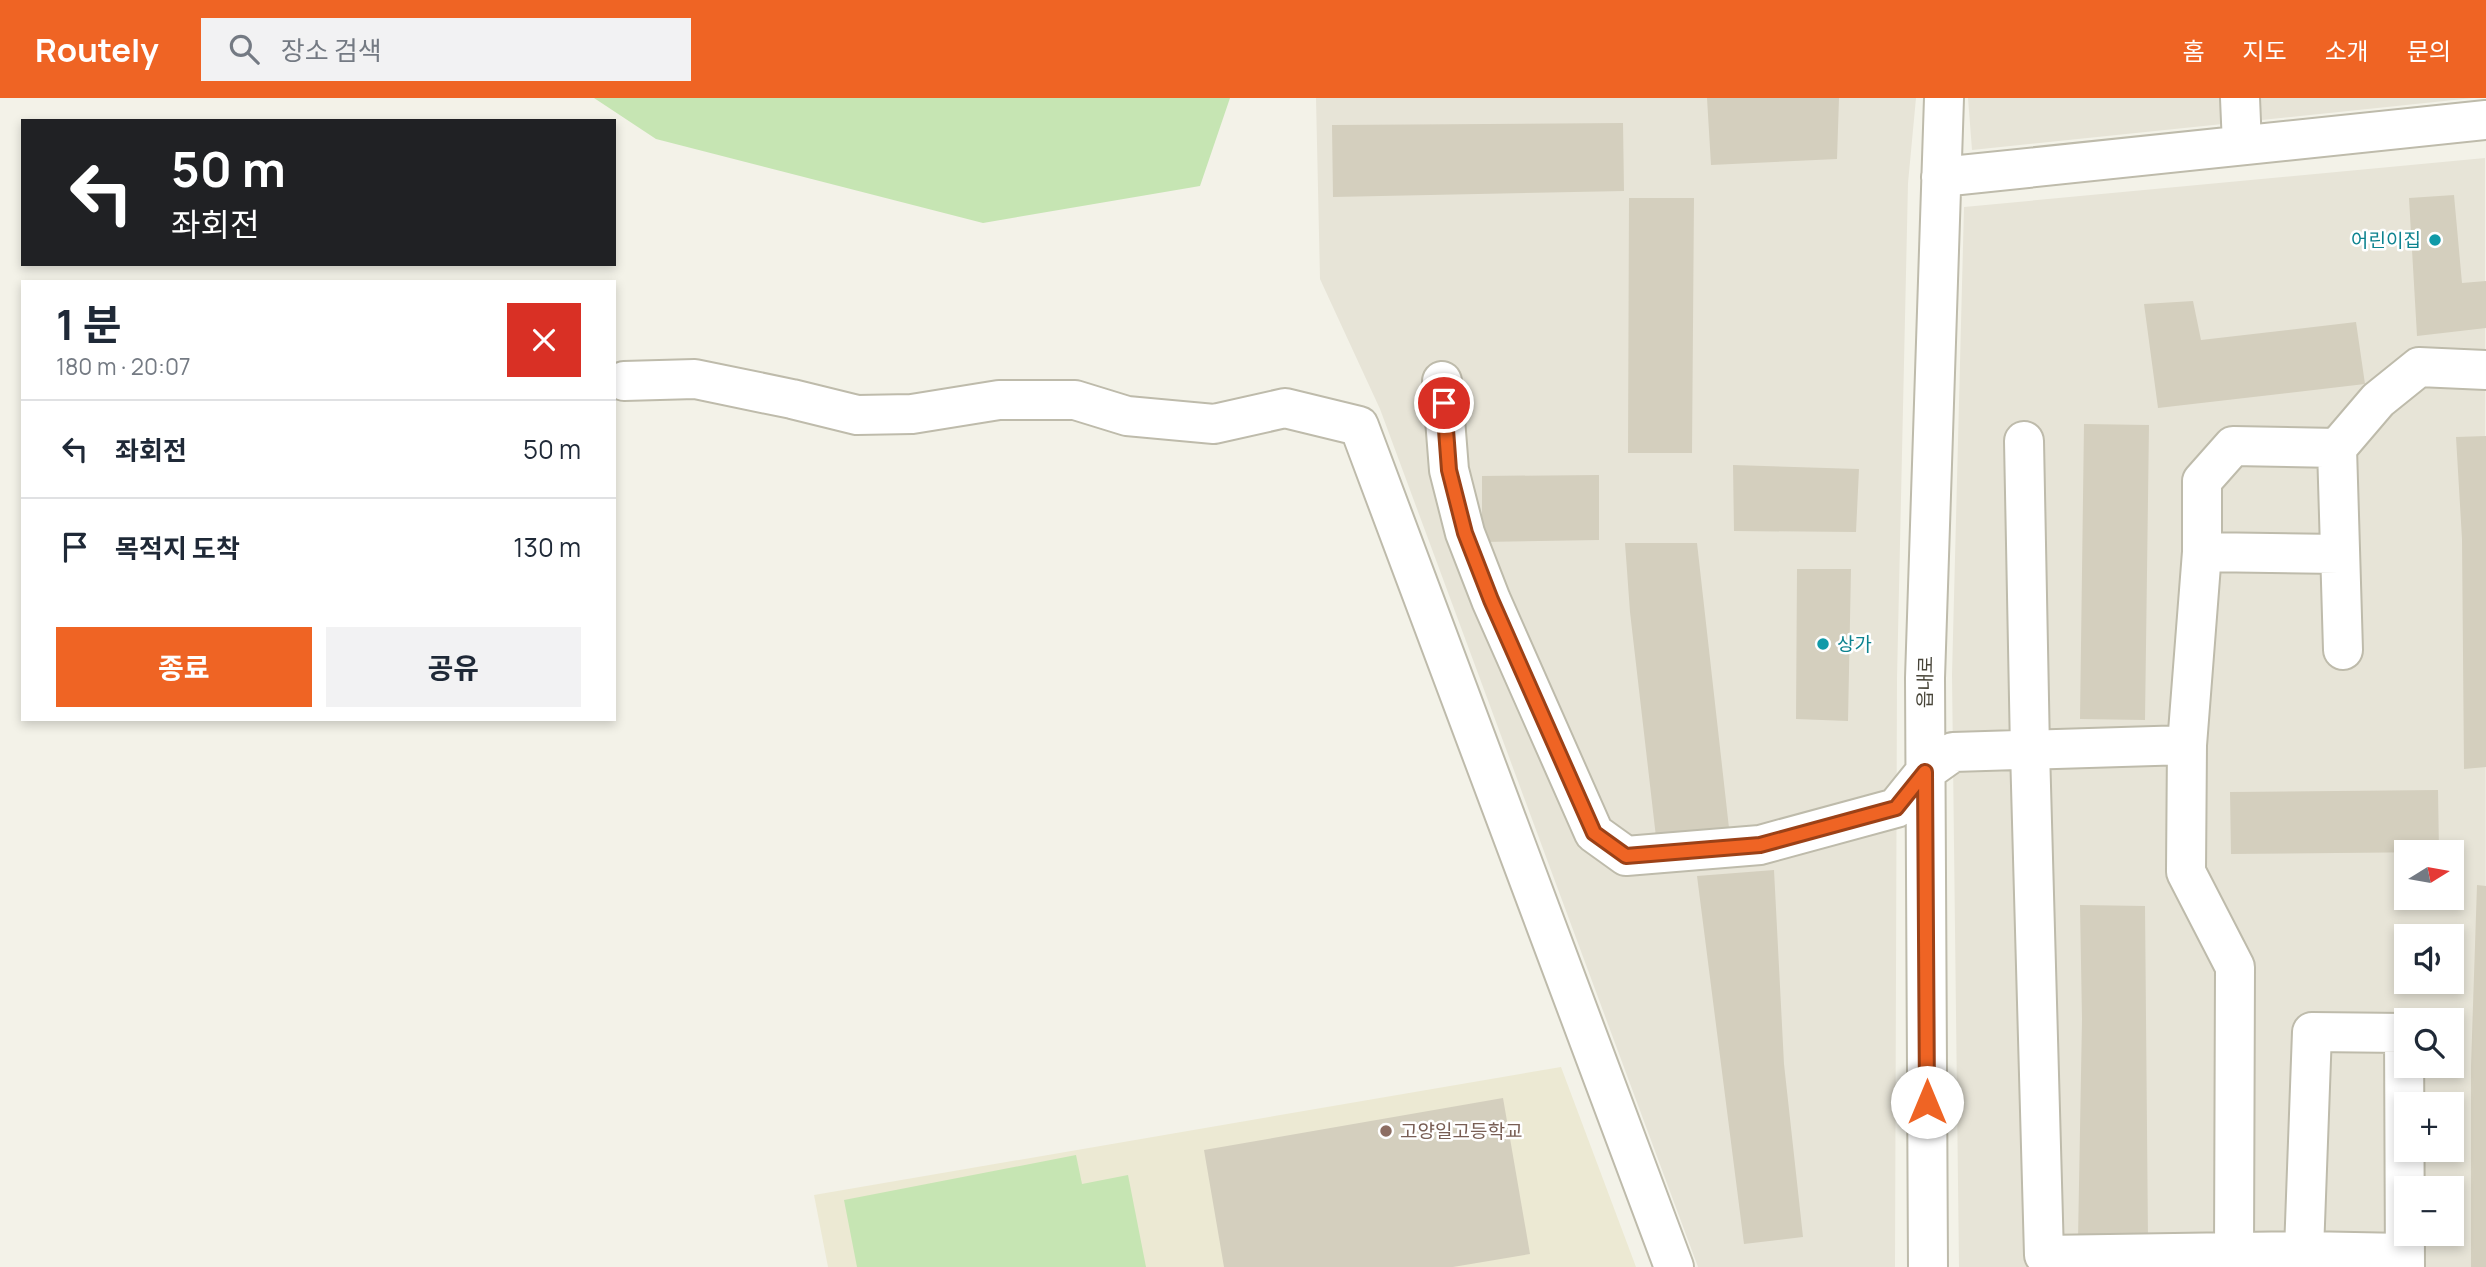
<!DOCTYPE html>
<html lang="ko">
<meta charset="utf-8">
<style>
:root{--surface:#fff;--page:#f2f2f3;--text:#1f2937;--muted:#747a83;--line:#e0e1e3;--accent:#ef6424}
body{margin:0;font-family:Manrope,"Noto Sans KR",sans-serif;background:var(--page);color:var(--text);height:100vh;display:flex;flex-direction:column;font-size:26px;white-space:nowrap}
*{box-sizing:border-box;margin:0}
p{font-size:23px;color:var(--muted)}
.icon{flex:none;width:38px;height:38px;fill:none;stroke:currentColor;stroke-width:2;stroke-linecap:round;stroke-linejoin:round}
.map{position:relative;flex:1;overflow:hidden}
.details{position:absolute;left:21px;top:182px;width:595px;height:441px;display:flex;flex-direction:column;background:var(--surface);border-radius:0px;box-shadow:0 4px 10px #0003}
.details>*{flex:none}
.hud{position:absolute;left:21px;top:21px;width:595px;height:147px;border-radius:0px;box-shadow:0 4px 10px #0003;background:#202124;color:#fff;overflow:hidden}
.needle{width:46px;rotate:79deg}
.controls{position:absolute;left:2394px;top:742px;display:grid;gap:14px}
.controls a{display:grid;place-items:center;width:70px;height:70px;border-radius:0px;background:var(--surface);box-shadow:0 4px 10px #0003;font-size:35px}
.pin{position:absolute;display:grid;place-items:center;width:60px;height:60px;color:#fff;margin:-30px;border:4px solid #fff;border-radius:50%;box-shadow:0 2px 7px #0007}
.me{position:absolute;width:77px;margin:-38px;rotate:0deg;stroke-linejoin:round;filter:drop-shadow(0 0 5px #0008)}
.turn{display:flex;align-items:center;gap:24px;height:147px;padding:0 35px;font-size:32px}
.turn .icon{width:91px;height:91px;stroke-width:2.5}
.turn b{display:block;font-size:49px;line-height:60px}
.round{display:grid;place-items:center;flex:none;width:74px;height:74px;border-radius:0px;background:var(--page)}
.headline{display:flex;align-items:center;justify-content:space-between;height:119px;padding:0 35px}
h1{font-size:42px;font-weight:700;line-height:52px}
.cta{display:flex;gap:14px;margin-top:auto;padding:14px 35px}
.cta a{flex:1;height:80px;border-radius:0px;background:var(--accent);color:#fff;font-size:28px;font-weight:700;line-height:80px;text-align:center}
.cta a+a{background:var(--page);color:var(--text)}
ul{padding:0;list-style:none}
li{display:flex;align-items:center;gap:21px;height:98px;padding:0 35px;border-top:2px solid var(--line)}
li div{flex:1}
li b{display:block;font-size:26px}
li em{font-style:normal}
header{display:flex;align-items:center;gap:42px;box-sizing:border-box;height:98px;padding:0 35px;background:var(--accent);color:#fff}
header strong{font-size:33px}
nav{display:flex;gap:38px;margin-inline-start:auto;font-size:24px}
.search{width:490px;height:63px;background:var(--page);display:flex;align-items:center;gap:18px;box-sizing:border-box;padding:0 24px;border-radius:0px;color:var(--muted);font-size:26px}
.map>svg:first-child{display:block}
</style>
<header>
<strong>Routely</strong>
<div class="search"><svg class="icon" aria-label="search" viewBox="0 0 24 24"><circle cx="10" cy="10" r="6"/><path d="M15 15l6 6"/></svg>장소 검색</div>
<nav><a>홈</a><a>지도</a><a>소개</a><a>문의</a></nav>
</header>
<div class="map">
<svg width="2486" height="1169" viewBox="0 0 2486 1169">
<rect width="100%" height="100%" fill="#f3f2e8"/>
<path fill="#e7e4d7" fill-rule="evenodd" d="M1316,0H1916L1908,85L1897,581L1895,1169H1698L1380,311L1320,181Z
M1968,0H2473L1972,52Z
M2485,60L2486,1169H1959L1952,577L1964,109ZM2406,754H2452V800H2406ZM2406,838H2452V884H2406ZM2406,922H2452V968H2406ZM2406,1006H2452V1052H2406ZM2406,1090H2452V1136H2406Z"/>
<path fill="#ece9d3" d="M1561,969L1636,1169H828L814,1097Z"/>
<path fill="#c6e5b3" d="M594,0H1230L1200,88L983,125L656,41Z
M1076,1057L1082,1086L1128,1077L1146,1169H857L844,1102Z"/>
<path fill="#d4cfbe" d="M1707,0H1839L1837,61L1711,67Z
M1623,25L1624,93L1333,99L1332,27Z
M2454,97L2462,185L2486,183V230L2417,238L2409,100Z
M1629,100H1694L1692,355H1628Z
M2193,203L2201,242L2356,224L2365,286L2158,310L2144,206Z
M2084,326L2149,327L2145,622L2080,621Z
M2486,338V669L2464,671L2462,441L2456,339Z
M1733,367L1859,371L1856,434L1734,433Z
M1599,377V442L1482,444V378Z
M1625,445H1697L1729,730L1656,739L1630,514Z
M1797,471H1851L1848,623L1796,621Z
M2438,692L2439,754L2231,756L2230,694Z
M1774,772L1784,966L1803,1139L1744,1146L1697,778Z
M2477,787L2486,788V1169H2471V968Z
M2080,807L2145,808L2148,1142H2078L2082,921Z
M1503,1000L1530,1156L1453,1169H1224L1204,1052Z"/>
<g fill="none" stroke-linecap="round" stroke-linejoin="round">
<g stroke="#bebbab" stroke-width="42">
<path id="minor" d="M2240,0L2242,47
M1941,79L2486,22
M624,283L695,281L792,301L857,317L912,316L999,302H1075L1127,318L1214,326L1285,310L1359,328L1674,1169
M1442,283L1449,372L1465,435L1491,502L1594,735L1626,758L1760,747L1896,710L1925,674L1953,654L2187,647
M2024,343L2030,652L2044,1157L2304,1153L2404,1155
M2337,350L2343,552
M2202,454L2339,456
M2304,1153L2312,934L2404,935L2405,1169
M2234,1154L2235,869L2186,774L2187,647L2202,454V383L2233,348L2337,350L2378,302L2419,269L2486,272
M1928,1169L1925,580L1944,0"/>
</g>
<use href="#minor" stroke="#fff" stroke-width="38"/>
</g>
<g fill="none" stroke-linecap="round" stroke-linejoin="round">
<g stroke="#9b4117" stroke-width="18">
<path id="route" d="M1444,305L1449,372L1465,435L1491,502L1594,735L1626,758L1760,747L1896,710L1925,674L1927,1004"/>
</g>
<use href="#route" stroke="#ef6424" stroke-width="12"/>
</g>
<g fill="#0f9aa8" stroke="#fff" stroke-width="2.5">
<circle cx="2435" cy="142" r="7"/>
<circle cx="1823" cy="546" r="7"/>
</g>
<circle fill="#8d6e63" stroke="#fff" stroke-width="2.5" cx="1386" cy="1033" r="7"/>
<g text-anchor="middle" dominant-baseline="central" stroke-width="5" stroke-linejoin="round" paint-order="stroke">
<g font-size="19" fill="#0d838f" stroke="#fff" text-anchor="end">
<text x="2421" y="142">어린이집</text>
<text x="1837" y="546" text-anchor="start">상가</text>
</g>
<g font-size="19" fill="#464337" stroke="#fff">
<text transform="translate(1925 584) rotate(-89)">읍내로</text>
</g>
<g font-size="19" fill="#785e54" stroke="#fff" text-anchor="start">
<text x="1400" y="1033">고양일고등학교</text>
</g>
</g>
</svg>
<div class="controls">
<a><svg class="needle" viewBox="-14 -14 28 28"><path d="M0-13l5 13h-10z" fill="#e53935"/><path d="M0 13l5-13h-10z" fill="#747a83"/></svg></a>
<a><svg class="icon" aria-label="sound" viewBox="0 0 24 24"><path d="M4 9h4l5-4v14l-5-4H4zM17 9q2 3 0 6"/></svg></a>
<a><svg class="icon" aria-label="search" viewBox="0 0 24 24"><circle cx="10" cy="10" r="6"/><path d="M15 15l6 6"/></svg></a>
<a>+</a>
<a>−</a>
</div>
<div class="pin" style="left:1444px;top:305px;background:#d93025"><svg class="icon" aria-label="arrive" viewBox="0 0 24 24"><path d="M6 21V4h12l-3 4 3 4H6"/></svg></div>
<svg class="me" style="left:1927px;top:1004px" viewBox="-20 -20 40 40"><circle r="19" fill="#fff"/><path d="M0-13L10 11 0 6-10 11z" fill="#ef6424"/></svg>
<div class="hud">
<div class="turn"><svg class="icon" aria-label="left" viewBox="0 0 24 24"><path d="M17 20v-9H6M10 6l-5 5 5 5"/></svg><div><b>50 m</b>좌회전</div></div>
</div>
<section class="details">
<div class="headline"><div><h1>1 분</h1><p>180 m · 20:07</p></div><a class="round" style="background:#d93025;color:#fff"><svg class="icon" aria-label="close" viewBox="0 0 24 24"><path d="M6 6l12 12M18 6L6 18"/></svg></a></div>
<ul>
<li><svg class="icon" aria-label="left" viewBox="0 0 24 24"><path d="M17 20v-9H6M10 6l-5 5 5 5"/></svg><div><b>좌회전</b></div><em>50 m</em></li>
<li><svg class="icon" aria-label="arrive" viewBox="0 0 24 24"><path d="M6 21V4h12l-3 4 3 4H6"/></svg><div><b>목적지 도착</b></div><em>130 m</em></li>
</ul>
<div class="cta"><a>종료</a><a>공유</a></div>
</section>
</div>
